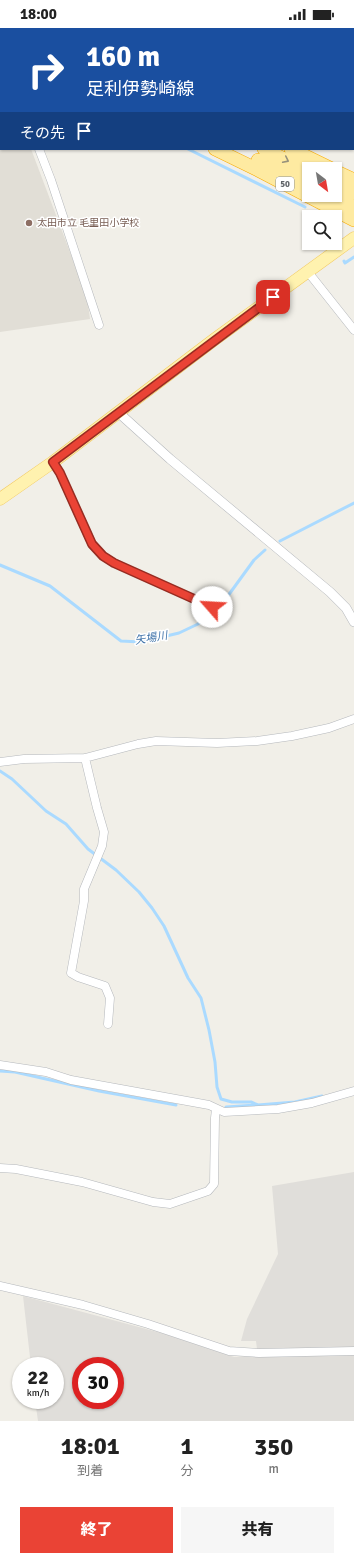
<!DOCTYPE html>
<html lang="ja">
<meta charset="utf-8">
<style>
:root{--surface:#fff;--page:#f6f6f6;--text:#222;--muted:#767676;--accent:#ea4335}
body{margin:0;font-family:Signika,"Noto Sans JP",sans-serif;background:var(--page);color:var(--text);height:100vh;display:flex;flex-direction:column;font-size:15px;white-space:nowrap}
*{box-sizing:border-box;margin:0}
p{font-size:13px;color:var(--muted)}
.icon{flex:none;width:22px;height:22px;fill:none;stroke:currentColor;stroke-width:2;stroke-linecap:round;stroke-linejoin:round}
.map{position:relative;height:1393px;overflow:hidden}
.panel{display:flex;flex-direction:column;background:var(--surface);flex:1}
.panel>*{flex:none}
.top-card{position:absolute;left:0px;top:0px;width:354px;height:122px;box-shadow:0 1px 3px #0004;background:#1a4fa0;color:#fff;overflow:hidden}
.needle{width:26px;rotate:149deg}
.tools{position:absolute;left:302px;top:134px;display:grid;gap:8px}
.tools a{display:grid;place-items:center;width:40px;height:40px;border-radius:0px;background:var(--surface);box-shadow:0 1px 3px #0004;font-size:20px}
.speed{position:absolute;left:12px;top:1329px;display:flex;gap:8px;font-size:20px;font-weight:700;text-align:center}
.speed>*{display:grid;place-content:center;width:52px;height:52px;border-radius:50%;background:var(--surface);box-shadow:0 1px 3px #0004;line-height:1}
.speed small{font-size:10px;font-weight:400}
.speed .limit{border:6px solid #d22;background:#fff;color:#111}
.pin{position:absolute;display:grid;place-items:center;width:34px;height:34px;color:#fff;margin:-17px;border-radius:8px;box-shadow:0 2px 6px #0006}
.me{position:absolute;width:44px;margin:-22px;rotate:296deg;stroke-linejoin:round;filter:drop-shadow(0 0 3px #0008)}
.turn{display:flex;align-items:center;gap:14px;height:84px;padding:0 20px;font-size:18px}
.turn .icon{width:52px;height:52px;stroke-width:2.5}
.turn b{display:block;font-size:28px;line-height:34px}
.then{display:flex;align-items:center;height:38px;padding:0 20px;background:#0003;gap:8px;font-size:15px}
.eta{display:flex;justify-content:space-evenly;align-items:center;height:68px;text-align:center}
.eta b{font-size:24px;font-weight:800;line-height:28px}
.cta{display:flex;gap:8px;margin-top:auto;padding:8px 20px}
.cta a{flex:1;height:46px;border-radius:0px;background:var(--accent);color:#fff;font-size:16px;font-weight:800;line-height:46px;text-align:center}
.cta a+a{background:var(--page);color:var(--text)}
.status{display:flex;justify-content:space-between;align-items:center;height:28px;padding:0 20px;background:var(--surface);direction:ltr}
.status svg{height:11px;fill:currentColor}
.map>svg:first-child{display:block}
</style>
<div class="status"><b>18:00</b><svg viewBox="0 0 49 12"><path d="M0 12V9h3v3zM5 12V6h3v6zM10 12V3h3v9zM15 12V0h3v12zM26 1h20v11H26zM47 4h2v5h-2z"/></svg></div>
<div class="map">
<svg width="354" height="1393" viewBox="0 0 354 1393">
<rect width="100%" height="100%" fill="#f1efe8"/>
<path fill="#e0deda" fill-rule="evenodd" d="M354,1144V1320L257,1321L256,1313H241L247,1291L278,1226L272,1158Z
M23,1268L165,1306L234,1329L354,1325V1393H38L35,1372H55V1338H31ZM81,1338H115V1372H81Z"/>
<path fill="#e1ded6" d="M0,57L1,121H31L87,269L90,291L0,304Z"/>
<g fill="none" stroke-linecap="round" stroke-linejoin="round">
<path stroke="#aadaff" stroke-width="3" d="M311,0V1
M0,51L1,52
M353,51L354,52
M188,121L305,179
M344,233L345,235L354,229
M280,513L354,475
M0,537L50,558L121,613L141,614L179,605L198,596L222,576L254,532L265,522
M0,743L12,751L46,783L66,796L88,821L116,842L139,864L152,880L164,898L188,950L201,970L209,1002L215,1034L217,1059L221,1071L232,1074H251L258,1077L295,1074L322,1068
M0,1043L15,1044L99,1063L176,1077
M226,1079L257,1077"/>
<g stroke="#b5b8bc" stroke-width="9">
<path id="minor" d="M106,0L108,1
M92,1L94,0
M209,1L211,0
M0,34H1
M39,121L51,152L99,297
M308,244L354,302
M53,434L60,445L92,516L103,528L114,535L212,579
M85,730L97,780L104,804L102,818L84,861V873L71,945L78,949L105,958L110,970L108,996
M0,734L24,731L85,730L138,716L156,713L217,715L257,713L292,708L329,700L354,691
M0,1037L46,1044L71,1052L209,1077L224,1084L278,1081L312,1075L354,1063
M0,1140L16,1141L82,1154L153,1174L170,1176L208,1163L214,1156L215,1090L216,1081
M0,1258L83,1277L148,1296L229,1323L259,1325L354,1323"/>
</g>
<g stroke="#b5b8bc" stroke-width="10">
<path id="tertiary" d="M72,0L74,1
M119,385L170,431L330,564L346,580L354,594"/>
</g>
<g stroke="#f2c960" stroke-width="13">
<path id="primary" d="M0,471L53,434L215,311L354,210"/>
</g>
<g stroke="#f9ab00" stroke-width="14">
<path id="trunk" d="M12,0L14,1
M35,0L37,1
M0,8H1
M0,19H1
M215,121L258,142L354,192
M264,121L309,143
M291,121L332,141
M258,132L309,157
M335,143L354,152
M335,156L354,165
M330,167L354,179"/>
</g>
<use href="#minor" stroke="#fff" stroke-width="8"/>
<use href="#tertiary" stroke="#fff" stroke-width="9"/>
<use href="#primary" stroke="#fff2af" stroke-width="12"/>
<use href="#trunk" stroke="#feeaa1" stroke-width="13"/>
</g>
<defs><path id="oneway-chevron" d="M-2-3.5L2.5 0L-2 3.5" fill="none" stroke-width="1.6" stroke-linecap="round" stroke-linejoin="round"/></defs>
<use stroke="#97927c" href="#oneway-chevron" transform="translate(286 132) rotate(26)"/>
<g fill="none" stroke-linecap="round" stroke-linejoin="round">
<g stroke="#982c22" stroke-width="10">
<path id="route" d="M212,579L114,535L103,528L92,516L60,445L53,434L273,269"/>
</g>
<use href="#route" stroke="#ea4335" stroke-width="7"/>
</g>
<circle fill="#8d6e63" stroke="#fff" stroke-width="1.5" cx="29" cy="195" r="4"/>
<g text-anchor="middle" dominant-baseline="central" stroke-width="3" stroke-linejoin="round" paint-order="stroke">
<rect fill="#fff" stroke="#8f9295" stroke-width="1" x="276" y="149" width="18" height="14" rx="3"/>
<g font-size="9" font-weight="bold" fill="#5f6368">
<text x="285" y="156">50</text>
</g>
<g font-size="10" fill="#785e54" stroke="#fff" text-anchor="start">
<text x="37" y="195">太田市立 毛里田小学校</text>
</g>
<g font-size="11" font-style="italic" fill="#4174aa" stroke="#fff">
<text transform="translate(151 610) rotate(-9)">矢場川</text>
</g>
</g>
</svg>
<div class="tools">
<a><svg class="needle" viewBox="-14 -14 28 28"><path d="M0-13l5 13h-10z" fill="#e53935"/><path d="M0 13l5-13h-10z" fill="#767676"/></svg></a>
<a><svg class="icon" aria-label="search" viewBox="0 0 24 24"><circle cx="10" cy="10" r="6"/><path d="M15 15l6 6"/></svg></a>
</div>
<div class="speed"><div>22<small>km/h</small></div><div class="limit">30</div></div>
<div class="pin" style="left:273px;top:269px;background:#d93025"><svg class="icon" aria-label="arrive" viewBox="0 0 24 24"><path d="M6 21V4h12l-3 4 3 4H6"/></svg></div>
<svg class="me" style="left:212px;top:579px" viewBox="-20 -20 40 40"><circle r="19" fill="#fff"/><path d="M0-13L10 11 0 6-10 11z" fill="#ea4335"/></svg>
<div class="top-card">
<div class="turn"><svg class="icon" aria-label="right" viewBox="0 0 24 24"><path d="M7 20v-9h11M14 6l5 5-5 5"/></svg><div><b>160 m</b>足利伊勢崎線</div></div>
<div class="then">その先<svg class="icon" aria-label="arrive" viewBox="0 0 24 24"><path d="M6 21V4h12l-3 4 3 4H6"/></svg></div>
</div>
</div>
<section class="panel">
<div class="eta">
<div><b>18:01</b><p>到着</p></div>
<div><b>1</b><p>分</p></div>
<div><b>350</b><p>m</p></div>
</div>
<div class="cta"><a>終了</a><a>共有</a></div>
</section>
